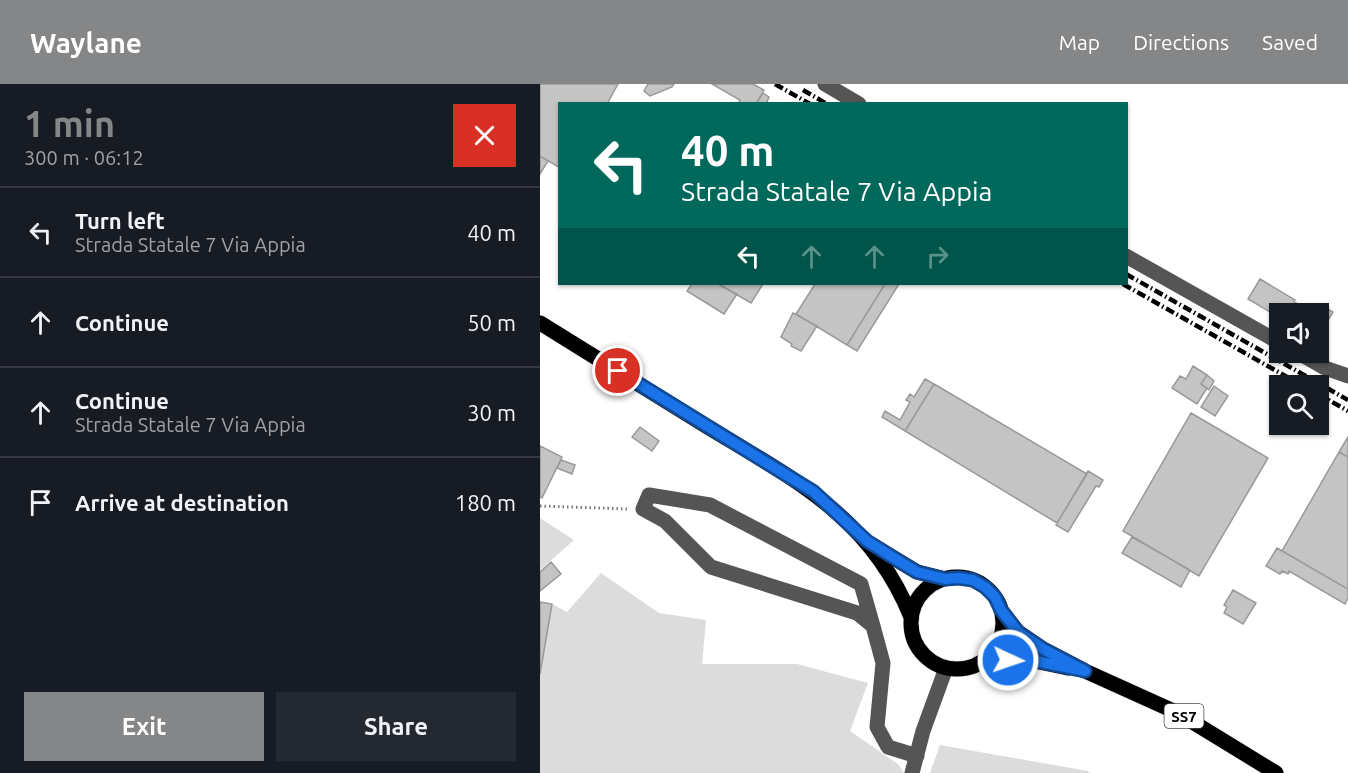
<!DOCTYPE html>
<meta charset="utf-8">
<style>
:root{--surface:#171b24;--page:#242831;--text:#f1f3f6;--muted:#9ea1a6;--line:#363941;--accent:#858687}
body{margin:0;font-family:Ubuntu,sans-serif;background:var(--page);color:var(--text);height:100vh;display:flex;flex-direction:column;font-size:22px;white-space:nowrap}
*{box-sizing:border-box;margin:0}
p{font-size:20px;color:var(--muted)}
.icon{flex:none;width:33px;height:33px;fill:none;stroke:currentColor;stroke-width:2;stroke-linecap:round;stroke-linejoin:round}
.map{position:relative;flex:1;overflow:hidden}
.details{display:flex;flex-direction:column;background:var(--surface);width:540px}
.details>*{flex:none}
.top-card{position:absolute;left:18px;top:18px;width:570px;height:183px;border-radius:0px;box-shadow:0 2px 4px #0004;background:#00695c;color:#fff;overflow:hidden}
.tools{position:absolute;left:729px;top:219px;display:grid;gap:12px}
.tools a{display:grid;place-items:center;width:60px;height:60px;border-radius:0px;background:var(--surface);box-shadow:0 2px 4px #0004;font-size:30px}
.pin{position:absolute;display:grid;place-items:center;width:51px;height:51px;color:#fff;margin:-26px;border:3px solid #fff;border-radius:50%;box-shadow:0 2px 6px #0007}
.me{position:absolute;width:66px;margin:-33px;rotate:93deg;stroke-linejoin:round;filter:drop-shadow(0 0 4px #0008)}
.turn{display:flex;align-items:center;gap:21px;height:126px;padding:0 24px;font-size:27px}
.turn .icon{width:78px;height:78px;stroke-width:2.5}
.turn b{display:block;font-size:42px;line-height:51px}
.lanes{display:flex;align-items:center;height:57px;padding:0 24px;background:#0003;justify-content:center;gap:30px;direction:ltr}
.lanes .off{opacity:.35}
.round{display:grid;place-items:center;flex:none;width:63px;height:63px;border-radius:0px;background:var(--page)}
.overview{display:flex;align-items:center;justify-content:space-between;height:102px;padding:0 24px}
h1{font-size:36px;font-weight:700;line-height:45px;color:var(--accent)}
.button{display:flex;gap:12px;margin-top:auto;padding:12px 24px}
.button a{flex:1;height:69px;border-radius:0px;background:var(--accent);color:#fff;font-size:24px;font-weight:700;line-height:69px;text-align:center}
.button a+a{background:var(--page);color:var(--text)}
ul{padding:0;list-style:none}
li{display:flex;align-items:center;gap:18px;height:90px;padding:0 24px;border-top:2px solid var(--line)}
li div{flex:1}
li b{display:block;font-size:22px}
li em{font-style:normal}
header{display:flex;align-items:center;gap:36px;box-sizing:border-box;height:84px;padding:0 30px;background:var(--accent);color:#fff}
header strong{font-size:28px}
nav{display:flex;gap:33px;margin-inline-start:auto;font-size:21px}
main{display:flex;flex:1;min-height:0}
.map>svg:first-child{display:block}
</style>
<header>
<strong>Waylane</strong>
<nav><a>Map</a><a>Directions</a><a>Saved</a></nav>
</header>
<main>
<section class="details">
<div class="overview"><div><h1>1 min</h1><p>300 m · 06:12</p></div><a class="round" style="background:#d93025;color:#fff"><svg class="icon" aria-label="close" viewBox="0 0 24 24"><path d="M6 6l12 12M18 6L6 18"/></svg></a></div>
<ul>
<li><svg class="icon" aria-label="left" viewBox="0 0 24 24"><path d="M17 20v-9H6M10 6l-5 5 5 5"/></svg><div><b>Turn left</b><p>Strada Statale 7 Via Appia</p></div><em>40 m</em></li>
<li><svg class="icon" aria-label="ahead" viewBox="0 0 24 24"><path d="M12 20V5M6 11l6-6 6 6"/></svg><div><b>Continue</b></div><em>50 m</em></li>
<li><svg class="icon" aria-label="ahead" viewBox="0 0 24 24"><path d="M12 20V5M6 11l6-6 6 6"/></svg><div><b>Continue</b><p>Strada Statale 7 Via Appia</p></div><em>30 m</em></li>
<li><svg class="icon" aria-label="arrive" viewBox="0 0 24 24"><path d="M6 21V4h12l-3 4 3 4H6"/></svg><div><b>Arrive at destination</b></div><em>180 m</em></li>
</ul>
<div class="button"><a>Exit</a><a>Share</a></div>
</section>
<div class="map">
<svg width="808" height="689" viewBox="0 0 808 689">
<rect width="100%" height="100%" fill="#fff"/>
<path fill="#dcdcdc" d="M0,434L34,456L0,486Z
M61,489L119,529L166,536L162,580H257L328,599L310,647L358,680L364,689H0V590L12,520L27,528Z
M400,661L548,687L550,689H390Z"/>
<path fill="#c4c4c4" stroke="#999" stroke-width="1.5" d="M0,0H78L67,20H20V84L0,72Z
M108,0H134L132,3L110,12L104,7Z
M172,0H213L224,6L216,20H198L200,16Z
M223,9L229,13L226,20H216Z
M0,72L8,77L0,90Z
M720,195L755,216L754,218L760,221L756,230H740V234L708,215Z
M152,200H178L197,210L184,230L147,207Z
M178,200H223L211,219Z
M275,200H345L307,261L256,230Z
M345,200H359L317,267L307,261Z
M760,221L768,226L766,230H756Z
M782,222L793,228L778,253V230Z
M253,229L277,242L261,267L251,262L252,260L241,253Z
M653,282L667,291L661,300L667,304L657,320L632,304L640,292L646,295Z
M667,291L674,297L669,306L661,300Z
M385,295L394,300L365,347L342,333L345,327L360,336L370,318L366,316L370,310L374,313Z
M394,300L547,390L517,439L365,347Z
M674,302L688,312L675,332L661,323Z
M651,329L728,374L659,492L583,447Z
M100,343L119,357L112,367L92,353Z
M808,353V373L799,368Z
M0,362L22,373L2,414L0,413Z
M799,368L808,373V505L742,467Z
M21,376L35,381L32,390L17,384Z
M548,387L563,396L559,403L556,402L528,448L516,441Z
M592,453L650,486L641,503L582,469Z
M737,464L808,505V514L805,520L749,487L748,490L742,487L740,490L726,482Z
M11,478L21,490L0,507V488Z
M693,506L716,519L703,540L684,529L687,523L684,521Z
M0,518L12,520L0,590Z"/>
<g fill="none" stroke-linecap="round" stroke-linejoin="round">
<g stroke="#dbdbdb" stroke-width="16">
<path id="major" d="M0,239C54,273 109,306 163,340C251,394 330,431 371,533
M334,462L377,488L405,495
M371 539a46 46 0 1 1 92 0a46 46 0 1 1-92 0Z
M461,526L478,548L503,565L545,587L638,629L736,689
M445,576H490L528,584"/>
</g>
<path stroke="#777" stroke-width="3" stroke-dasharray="1.5 3" stroke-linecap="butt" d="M0,422L89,425"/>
<path stroke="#555" stroke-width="15" d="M285,0L319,20
M586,172L740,259
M757,268L785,284L808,292
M333,542L321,500L170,421L109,411L103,425L125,437L171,483L317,529L333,542L343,579L337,643L348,663L377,672
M372,689L383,647L406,584"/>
<use href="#major" stroke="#000" stroke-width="15"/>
<path stroke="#000" stroke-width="4.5" stroke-dasharray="9 3 1.5 3" stroke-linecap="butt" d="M235,0L270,20
M263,6L287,20
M586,190L808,316
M583,200L763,302
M778,310L808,327"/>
</g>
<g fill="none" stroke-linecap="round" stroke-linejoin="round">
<g stroke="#114b97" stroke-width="15">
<path id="route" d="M78,287L274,408L327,457L362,479L377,488L405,495L419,494L433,496L445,503L455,513L461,526L478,548L503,565L545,587L490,576H468"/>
</g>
<use href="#route" stroke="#1a73e8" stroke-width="10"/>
</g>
<g text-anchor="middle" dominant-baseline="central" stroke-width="5" stroke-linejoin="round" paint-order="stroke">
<rect fill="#fff" stroke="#4c4c4c" stroke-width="1.5" x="624.5" y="620" width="39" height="24" rx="4.5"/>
<g font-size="15" font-weight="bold" fill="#000">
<text x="644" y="632">SS7</text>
</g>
</g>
</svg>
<div class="tools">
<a><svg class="icon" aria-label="sound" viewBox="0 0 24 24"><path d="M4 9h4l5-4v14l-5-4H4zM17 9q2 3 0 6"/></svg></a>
<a><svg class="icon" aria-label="search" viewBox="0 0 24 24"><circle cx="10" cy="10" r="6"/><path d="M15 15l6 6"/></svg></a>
</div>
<div class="pin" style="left:78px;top:287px;background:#d93025"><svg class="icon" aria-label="arrive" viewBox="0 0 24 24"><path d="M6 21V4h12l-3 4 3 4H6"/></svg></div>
<svg class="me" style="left:468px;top:576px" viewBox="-20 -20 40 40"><circle r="17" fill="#1a73e8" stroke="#fff" stroke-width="3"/><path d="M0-11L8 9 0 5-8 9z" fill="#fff"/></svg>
<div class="top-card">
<div class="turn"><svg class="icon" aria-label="left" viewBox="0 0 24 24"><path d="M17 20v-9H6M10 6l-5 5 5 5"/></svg><div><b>40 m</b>Strada Statale 7 Via Appia</div></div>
<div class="lanes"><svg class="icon" aria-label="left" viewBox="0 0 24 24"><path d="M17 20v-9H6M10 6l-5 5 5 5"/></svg><svg class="icon off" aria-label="ahead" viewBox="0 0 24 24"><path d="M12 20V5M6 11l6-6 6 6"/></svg><svg class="icon off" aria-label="ahead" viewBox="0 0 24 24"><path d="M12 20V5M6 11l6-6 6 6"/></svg><svg class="icon off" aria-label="right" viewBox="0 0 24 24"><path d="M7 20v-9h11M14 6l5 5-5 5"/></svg></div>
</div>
</div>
</main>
